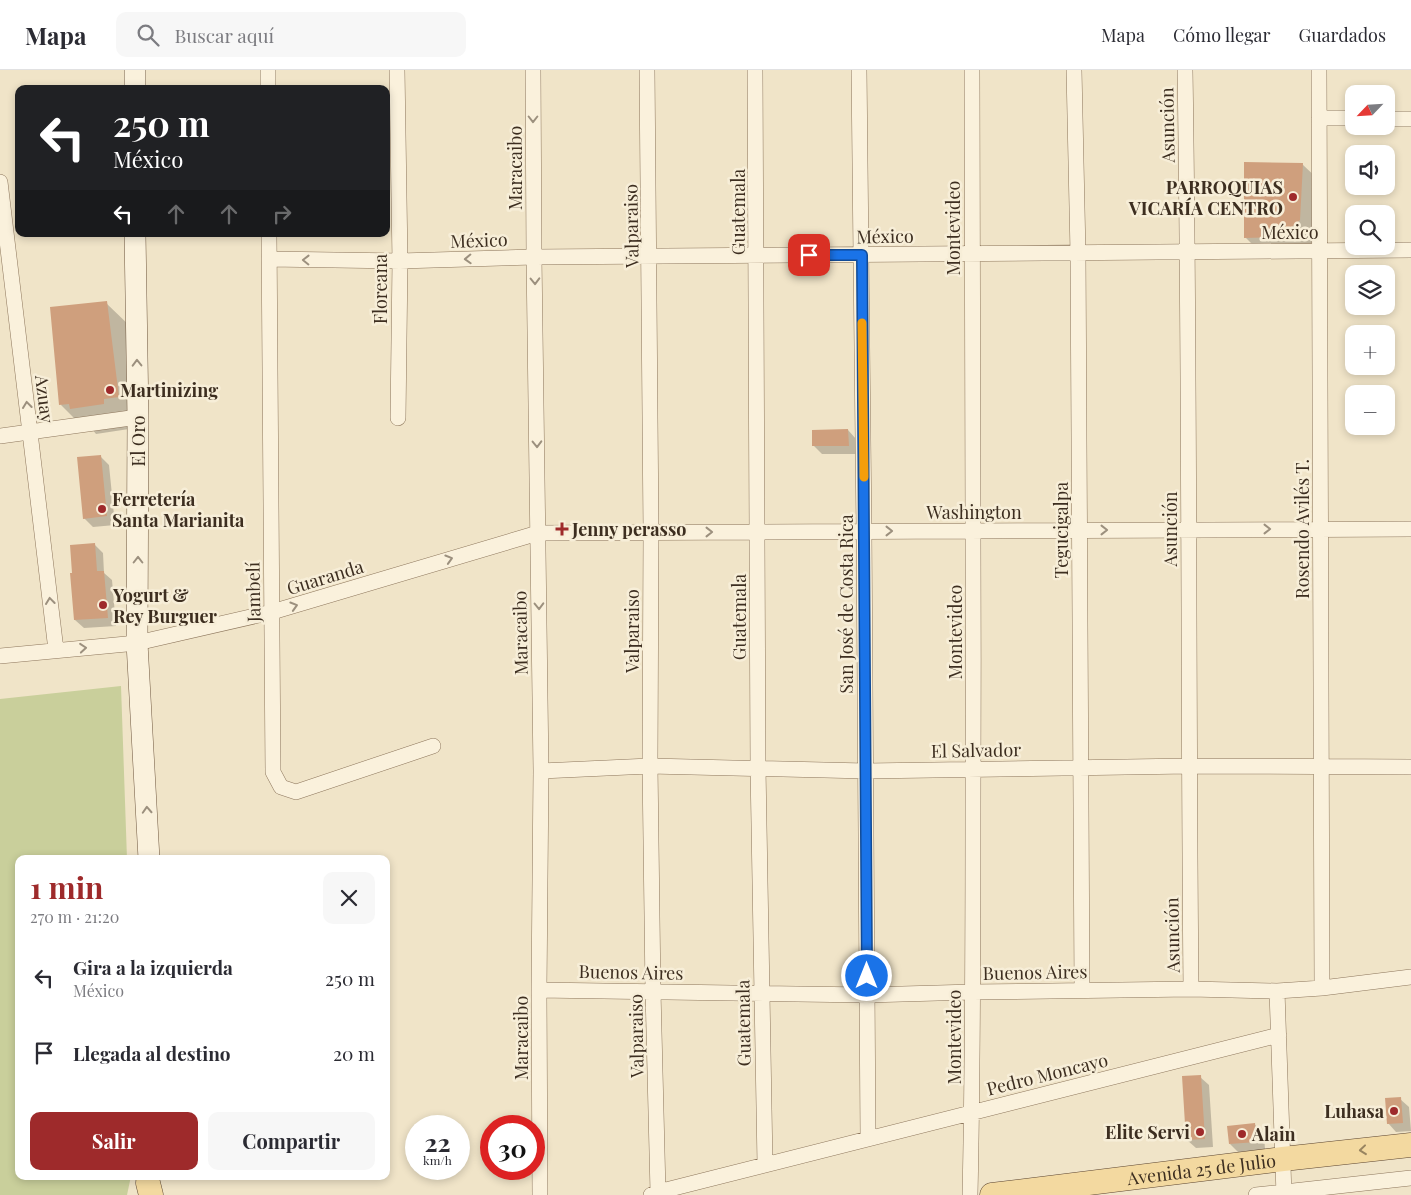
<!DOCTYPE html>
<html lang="es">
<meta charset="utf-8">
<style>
:root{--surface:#fff;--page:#f7f7f7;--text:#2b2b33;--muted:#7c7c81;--line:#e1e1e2;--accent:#9e2a2b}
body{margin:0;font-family:"Playfair Display",serif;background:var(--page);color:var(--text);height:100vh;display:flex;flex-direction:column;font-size:19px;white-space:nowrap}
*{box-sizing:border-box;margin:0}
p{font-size:16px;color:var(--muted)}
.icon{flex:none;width:28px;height:28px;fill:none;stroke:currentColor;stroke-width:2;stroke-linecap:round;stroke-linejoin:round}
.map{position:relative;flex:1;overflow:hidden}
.side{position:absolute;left:15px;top:785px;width:375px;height:325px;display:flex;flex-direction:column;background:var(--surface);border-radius:10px;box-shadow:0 2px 8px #0003}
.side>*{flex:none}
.top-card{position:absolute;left:15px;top:15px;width:375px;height:152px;border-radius:10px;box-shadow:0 2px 8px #0003;background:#202124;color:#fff;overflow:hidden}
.needle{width:32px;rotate:245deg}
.fabs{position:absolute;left:1345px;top:15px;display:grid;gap:10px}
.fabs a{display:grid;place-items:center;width:50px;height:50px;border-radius:10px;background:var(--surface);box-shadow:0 2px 8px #0003;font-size:25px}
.speed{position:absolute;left:405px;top:1045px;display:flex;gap:10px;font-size:25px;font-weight:700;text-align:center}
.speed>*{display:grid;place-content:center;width:65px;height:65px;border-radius:50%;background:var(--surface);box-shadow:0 2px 8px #0003;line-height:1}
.speed small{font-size:12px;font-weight:400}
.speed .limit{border:8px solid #d22;background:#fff;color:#111}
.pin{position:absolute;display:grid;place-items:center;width:42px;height:42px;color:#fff;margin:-21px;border-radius:10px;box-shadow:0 2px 8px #0006}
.me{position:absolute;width:55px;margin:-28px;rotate:0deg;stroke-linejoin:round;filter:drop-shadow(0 0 4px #0008)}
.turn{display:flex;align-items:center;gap:18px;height:105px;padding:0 15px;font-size:22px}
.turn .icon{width:65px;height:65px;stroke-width:2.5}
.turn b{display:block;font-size:35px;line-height:42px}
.lanes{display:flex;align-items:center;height:48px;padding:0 15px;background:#0003;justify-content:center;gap:25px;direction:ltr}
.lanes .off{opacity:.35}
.round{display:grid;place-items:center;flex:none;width:52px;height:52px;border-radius:10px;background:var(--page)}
.head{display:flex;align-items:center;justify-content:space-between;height:85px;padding:0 15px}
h1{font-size:30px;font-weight:700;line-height:38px;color:var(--accent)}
.action{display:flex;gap:10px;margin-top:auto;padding:10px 15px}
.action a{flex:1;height:58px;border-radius:10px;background:var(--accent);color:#fff;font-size:20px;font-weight:700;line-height:58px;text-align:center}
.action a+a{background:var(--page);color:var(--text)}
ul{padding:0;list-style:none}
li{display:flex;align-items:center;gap:15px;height:75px;padding:0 15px}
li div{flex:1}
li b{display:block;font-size:19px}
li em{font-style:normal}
header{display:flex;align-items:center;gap:30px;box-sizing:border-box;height:70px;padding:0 25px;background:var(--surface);border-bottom:1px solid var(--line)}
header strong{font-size:24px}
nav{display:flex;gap:28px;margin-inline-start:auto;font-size:18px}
.search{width:350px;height:45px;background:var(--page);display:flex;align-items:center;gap:12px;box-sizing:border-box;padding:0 18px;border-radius:10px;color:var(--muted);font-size:19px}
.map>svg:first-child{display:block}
</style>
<header>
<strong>Mapa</strong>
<div class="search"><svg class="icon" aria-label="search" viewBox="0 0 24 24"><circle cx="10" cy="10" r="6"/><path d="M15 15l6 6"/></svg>Buscar aquí</div>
<nav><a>Mapa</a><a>Cómo llegar</a><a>Guardados</a></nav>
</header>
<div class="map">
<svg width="1411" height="1125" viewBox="0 0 1411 1125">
<rect width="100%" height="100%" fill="#f0e4c8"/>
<path fill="#c9cf9b" d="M121,616L127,789H19V1106H131L127,1125H0V629Z"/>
<path fill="#0003" d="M1302,94L1320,111L1317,168L1298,184L1263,185L1245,167Z
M106,233L132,258L129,359L96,364L92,359L86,360L61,335Z
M848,360L856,369L857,384H822L814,376Z
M100,386L109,395L115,455L93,457L84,448Z
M94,474L103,483L104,503L112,510L116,556L84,558L75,550Z
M1200,1007L1209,1015L1213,1077L1196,1078L1187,1070Z
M1400,1029L1409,1037L1411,1061L1396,1062L1388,1053Z
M1255,1055L1264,1063L1265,1080L1238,1082L1230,1074Z"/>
<path fill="#cf9f7d" d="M1244,92L1303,93L1300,150L1280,167L1244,168Z
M107,231L119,327L104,329V334L70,339L69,334L59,335L50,237Z
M848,359L849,376H812V360Z
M101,385L107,446L83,449L77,387Z
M95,473L97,501H104L108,548L74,550L70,503H72L70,475Z
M1201,1005L1205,1069L1186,1070L1182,1006Z
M1401,1027L1403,1053L1387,1054L1385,1028Z
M1255,1053L1257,1072L1229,1074L1227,1056Z"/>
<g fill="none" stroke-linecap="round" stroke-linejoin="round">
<g stroke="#8d765c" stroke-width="16">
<path id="street" d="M268,0V19
M397,0L400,191L398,348
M533,0L534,187L541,701L539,920L540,1125
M647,0L651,462L650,696L653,921L658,1122
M755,0L758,698L765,1094
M859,0L864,461L868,1068
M1074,0L1078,183L1082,920
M1185,0C1190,306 1188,613 1191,919
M1319,0L1322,918
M1319,48H1354
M1386,49H1411
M0,112L56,580
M269,164L273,702L281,717L296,722L433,676
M269,189L400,191L534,187L1411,180
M0,366L138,347
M0,586L137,573L272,542L538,463L1411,459
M541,701L650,696L866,701L1189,696L1411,697
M539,920L867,925L973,922L1191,919L1277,921L1322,918L1411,907
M1277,921L1284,1125
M651,1125L658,1122L1279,965
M970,1125C973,995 973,865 973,735C974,490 972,245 972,0
M1256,1125L1411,1108"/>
</g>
<g stroke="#6f573f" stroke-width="22">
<path id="secondary" d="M135,19V0
M135,164L138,347L137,573L149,789"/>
</g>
<g stroke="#5b4430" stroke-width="25">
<g id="primary">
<path d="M148,1113L151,1125"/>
<path id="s1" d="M992,1125L1283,1089L1411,1075"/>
</g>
</g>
<use href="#street" stroke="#faf1dc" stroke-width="15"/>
<use href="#secondary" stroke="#faf1dc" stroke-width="21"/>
<use href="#primary" stroke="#f3d9a0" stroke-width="24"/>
</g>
<defs><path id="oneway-chevron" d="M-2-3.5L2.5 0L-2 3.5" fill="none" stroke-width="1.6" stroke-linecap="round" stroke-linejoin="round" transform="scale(1.25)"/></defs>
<g stroke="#9c907e">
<use href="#oneway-chevron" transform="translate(533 49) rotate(90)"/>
<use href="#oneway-chevron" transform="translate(468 189) rotate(178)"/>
<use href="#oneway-chevron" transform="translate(306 190) rotate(-179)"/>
<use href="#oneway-chevron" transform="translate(535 211) rotate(89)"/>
<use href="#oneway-chevron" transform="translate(137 293) rotate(-91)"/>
<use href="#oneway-chevron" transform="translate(27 335) rotate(-97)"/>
<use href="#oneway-chevron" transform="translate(537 374) rotate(89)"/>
<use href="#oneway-chevron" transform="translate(1267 459)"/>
<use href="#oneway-chevron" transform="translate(1104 460)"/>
<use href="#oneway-chevron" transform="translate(889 461)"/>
<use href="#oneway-chevron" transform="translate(709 462)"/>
<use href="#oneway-chevron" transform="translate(449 489) rotate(-17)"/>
<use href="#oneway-chevron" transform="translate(138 490) rotate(-90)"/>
<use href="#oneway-chevron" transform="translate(50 531) rotate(-97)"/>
<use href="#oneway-chevron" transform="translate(294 536) rotate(-17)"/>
<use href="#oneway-chevron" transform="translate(539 536) rotate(89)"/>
<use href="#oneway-chevron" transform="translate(83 578) rotate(-5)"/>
<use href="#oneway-chevron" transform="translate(147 740) rotate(-93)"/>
</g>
<use stroke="#988460" href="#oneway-chevron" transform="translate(1363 1080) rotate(174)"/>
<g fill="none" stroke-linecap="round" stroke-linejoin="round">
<g stroke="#114b97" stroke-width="12">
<path id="route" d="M809,185H862L867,906"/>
</g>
<use href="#route" stroke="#1a73e8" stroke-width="9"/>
<path stroke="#f59e0b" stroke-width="9" d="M862,253L864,407"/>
</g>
<g fill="#9e2a2b" stroke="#f7eed8" stroke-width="2">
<circle cx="1293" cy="127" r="5"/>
<circle cx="110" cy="320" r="5"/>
<circle cx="102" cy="439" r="5"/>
<path d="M559.5 451.5h5v5h5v5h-5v5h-5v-5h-5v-5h5z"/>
<circle cx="103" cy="535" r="5"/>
<circle cx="1394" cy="1041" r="5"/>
<circle cx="1200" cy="1062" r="5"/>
<circle cx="1242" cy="1064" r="5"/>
</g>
<g text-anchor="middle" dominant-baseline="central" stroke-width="5" stroke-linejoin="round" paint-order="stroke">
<g font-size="18" fill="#3d2e20" stroke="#f7eed8">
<text transform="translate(1167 55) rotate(-91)">Asunción</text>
<text transform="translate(515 98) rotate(-90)">Maracaibo</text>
<text transform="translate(738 142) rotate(-90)">Guatemala</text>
<text transform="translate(631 156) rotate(-91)">Valparaiso</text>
<text transform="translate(953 158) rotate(-90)">Montevideo</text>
<text x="1290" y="162">México</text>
<text transform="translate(885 166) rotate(-1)">México</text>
<text transform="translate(479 170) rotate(-2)">México</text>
<text transform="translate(380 219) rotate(-90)">Floreana</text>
<text transform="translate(45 329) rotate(83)">Azuay</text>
<text transform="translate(138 371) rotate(-90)">El Oro</text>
<text x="974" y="442">Washington</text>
<text transform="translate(1170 459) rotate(-90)">Asunción</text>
<text transform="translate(1302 459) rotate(-90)">Rosendo Avilés T.</text>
<text transform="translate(1061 460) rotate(-90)">Tegucigalpa</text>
<text transform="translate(325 507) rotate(-17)">Guaranda</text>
<text transform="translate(253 522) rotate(-91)">Jambelí</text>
<text transform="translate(846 534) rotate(-90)">San José de Costa Rica</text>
<text transform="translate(739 547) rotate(-90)">Guatemala</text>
<text transform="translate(632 561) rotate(-90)">Valparaiso</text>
<text transform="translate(955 562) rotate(-90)">Montevideo</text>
<text transform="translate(520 563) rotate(-91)">Maracaibo</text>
<text transform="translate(976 680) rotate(-1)">El Salvador</text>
<text transform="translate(1172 865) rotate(-91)">Asunción</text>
<text transform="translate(631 902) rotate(1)">Buenos Aires</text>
<text transform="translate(1035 902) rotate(-1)">Buenos Aires</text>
<text transform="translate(743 953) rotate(-91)">Guatemala</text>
<text transform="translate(636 966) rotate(-91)">Valparaiso</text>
<text transform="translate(954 967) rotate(-90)">Montevideo</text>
<text transform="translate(521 968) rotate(-90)">Maracaibo</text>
<text transform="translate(1047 1004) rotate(-14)">Pedro Moncayo</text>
<text stroke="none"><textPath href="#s1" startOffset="211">Avenida 25 de Julio</textPath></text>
</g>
<g font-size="18" font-weight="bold" fill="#3d2e20" stroke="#f7eed8" text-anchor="start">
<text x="1283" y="117" text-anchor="end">PARROQUIAS<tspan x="1283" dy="21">VICARÍA CENTRO</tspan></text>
<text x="120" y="320">Martinizing</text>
<text x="112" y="429">Ferretería<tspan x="112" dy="21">Santa Marianita</tspan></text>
<text x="572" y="459">Jenny perasso</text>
<text x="113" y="525">Yogurt &amp;<tspan x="113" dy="21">Rey Burguer</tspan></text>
<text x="1384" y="1041" text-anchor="end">Luhasa</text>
<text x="1190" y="1062" text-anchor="end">Elite Servi</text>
<text x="1252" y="1064">Alain</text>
</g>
</g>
</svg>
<div class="fabs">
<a><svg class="needle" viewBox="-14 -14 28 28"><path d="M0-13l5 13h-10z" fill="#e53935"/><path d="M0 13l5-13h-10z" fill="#7c7c81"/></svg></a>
<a><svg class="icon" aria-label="sound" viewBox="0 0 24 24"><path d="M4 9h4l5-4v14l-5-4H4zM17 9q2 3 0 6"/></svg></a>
<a><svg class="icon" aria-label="search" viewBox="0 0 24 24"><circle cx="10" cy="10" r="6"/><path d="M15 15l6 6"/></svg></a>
<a><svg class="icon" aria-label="layers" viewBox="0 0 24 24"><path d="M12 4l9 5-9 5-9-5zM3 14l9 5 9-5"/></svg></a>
<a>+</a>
<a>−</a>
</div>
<div class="speed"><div>22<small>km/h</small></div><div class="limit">30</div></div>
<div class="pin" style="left:809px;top:185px;background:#d93025"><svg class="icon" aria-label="arrive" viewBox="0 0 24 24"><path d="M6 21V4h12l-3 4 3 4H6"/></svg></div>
<svg class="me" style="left:867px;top:906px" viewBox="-20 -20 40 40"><circle r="17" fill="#1a73e8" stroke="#fff" stroke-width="3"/><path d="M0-11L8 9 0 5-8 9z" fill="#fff"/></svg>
<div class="top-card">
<div class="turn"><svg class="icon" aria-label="left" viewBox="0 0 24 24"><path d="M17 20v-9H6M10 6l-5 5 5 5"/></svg><div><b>250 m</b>México</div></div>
<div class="lanes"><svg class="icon" aria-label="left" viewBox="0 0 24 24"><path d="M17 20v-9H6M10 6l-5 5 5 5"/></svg><svg class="icon off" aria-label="ahead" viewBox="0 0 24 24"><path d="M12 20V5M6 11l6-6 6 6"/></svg><svg class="icon off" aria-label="ahead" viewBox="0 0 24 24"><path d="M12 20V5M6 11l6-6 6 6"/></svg><svg class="icon off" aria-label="right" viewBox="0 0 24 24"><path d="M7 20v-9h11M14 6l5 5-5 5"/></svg></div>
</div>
<section class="side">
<div class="head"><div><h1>1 min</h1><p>270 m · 21:20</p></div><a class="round"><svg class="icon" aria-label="close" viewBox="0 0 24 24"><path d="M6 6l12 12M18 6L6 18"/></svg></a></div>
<ul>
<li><svg class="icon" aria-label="left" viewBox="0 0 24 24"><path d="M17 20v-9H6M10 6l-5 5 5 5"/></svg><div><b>Gira a la izquierda</b><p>México</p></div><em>250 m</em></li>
<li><svg class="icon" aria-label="arrive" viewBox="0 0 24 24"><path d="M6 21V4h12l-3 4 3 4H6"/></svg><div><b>Llegada al destino</b></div><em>20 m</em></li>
</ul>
<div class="action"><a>Salir</a><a>Compartir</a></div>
</section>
</div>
